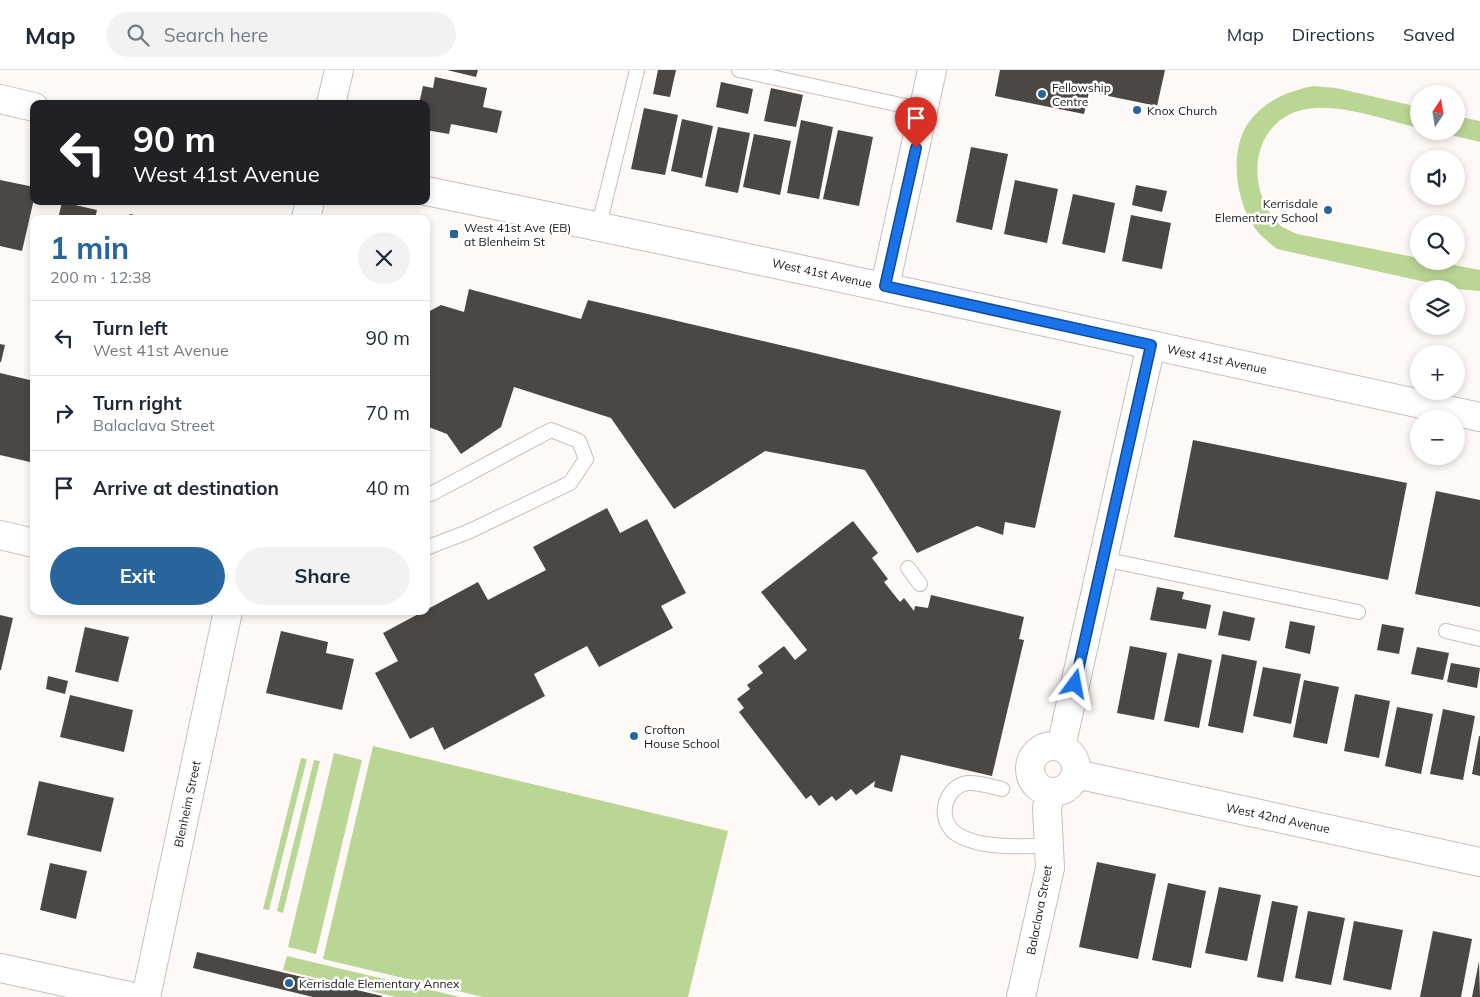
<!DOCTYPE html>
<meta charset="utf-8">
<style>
:root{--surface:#fff;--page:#f2f2f3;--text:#1f2937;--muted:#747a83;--line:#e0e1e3;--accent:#28659c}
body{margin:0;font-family:Mulish,sans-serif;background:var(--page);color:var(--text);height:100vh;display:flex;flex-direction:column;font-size:19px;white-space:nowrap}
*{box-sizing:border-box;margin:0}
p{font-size:16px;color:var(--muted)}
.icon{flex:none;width:28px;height:28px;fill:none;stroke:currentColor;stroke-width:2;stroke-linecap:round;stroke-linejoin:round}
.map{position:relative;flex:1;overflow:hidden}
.sheet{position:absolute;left:30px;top:145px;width:400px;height:400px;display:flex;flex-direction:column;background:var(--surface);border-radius:10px;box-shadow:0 2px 8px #0003}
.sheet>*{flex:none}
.hud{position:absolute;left:30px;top:30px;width:400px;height:105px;border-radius:10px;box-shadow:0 2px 8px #0003;background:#202124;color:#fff;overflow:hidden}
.needle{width:32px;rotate:12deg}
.buttons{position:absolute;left:1410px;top:15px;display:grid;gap:10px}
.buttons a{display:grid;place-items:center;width:55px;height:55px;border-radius:50%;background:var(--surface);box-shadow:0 2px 8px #0003;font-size:25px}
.pin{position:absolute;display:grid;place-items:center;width:42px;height:42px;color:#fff;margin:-51px -21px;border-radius:50% 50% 50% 0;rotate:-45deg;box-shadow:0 0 5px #0007}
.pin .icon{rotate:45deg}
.me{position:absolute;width:55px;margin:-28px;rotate:13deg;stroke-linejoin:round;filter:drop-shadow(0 0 4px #0008)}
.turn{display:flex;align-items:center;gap:18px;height:105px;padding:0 20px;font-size:22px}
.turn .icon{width:65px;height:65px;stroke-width:2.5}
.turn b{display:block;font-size:35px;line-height:42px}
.round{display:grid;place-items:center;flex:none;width:52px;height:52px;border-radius:26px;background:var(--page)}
.head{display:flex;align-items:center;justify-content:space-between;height:85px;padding:0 20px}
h1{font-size:30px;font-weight:700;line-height:38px;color:var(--accent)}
.button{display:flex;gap:10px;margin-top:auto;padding:10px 20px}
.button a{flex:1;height:58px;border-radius:30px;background:var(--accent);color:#fff;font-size:20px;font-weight:700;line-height:58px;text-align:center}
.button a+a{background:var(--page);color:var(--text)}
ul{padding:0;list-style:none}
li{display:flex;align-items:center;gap:15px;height:75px;padding:0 20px;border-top:1px solid var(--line)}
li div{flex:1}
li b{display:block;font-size:19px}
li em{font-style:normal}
header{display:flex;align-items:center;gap:30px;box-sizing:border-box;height:70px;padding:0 25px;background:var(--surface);border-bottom:1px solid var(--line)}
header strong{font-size:24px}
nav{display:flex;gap:28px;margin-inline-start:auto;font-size:18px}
.search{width:350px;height:45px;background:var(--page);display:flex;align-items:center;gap:12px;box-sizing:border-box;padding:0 18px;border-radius:28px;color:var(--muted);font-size:19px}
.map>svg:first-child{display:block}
</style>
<header>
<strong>Map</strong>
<div class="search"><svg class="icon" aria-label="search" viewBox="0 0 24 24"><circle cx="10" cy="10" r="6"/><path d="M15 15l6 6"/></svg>Search here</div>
<nav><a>Map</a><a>Directions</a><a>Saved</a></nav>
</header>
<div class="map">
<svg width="1480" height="927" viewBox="0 0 1480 927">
<rect width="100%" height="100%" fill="#fef8f6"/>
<path fill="#b9d694" d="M1313,16L1336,18L1419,37V58C1384,50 1333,30 1298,41C1249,57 1246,122 1280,155C1284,159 1292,161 1297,164L1419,188V191H1433L1480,200V221L1457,219L1277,179C1267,171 1257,163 1251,152C1234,123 1229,73 1253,47C1270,28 1290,21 1313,16Z
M1456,46L1480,51V72L1434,61H1456Z
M373,676L728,761L688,927H483L323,889Z
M334,683L362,690L316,884L288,877Z
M301,688L307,689L269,840L263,839Z
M314,690L320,691L283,843L277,841Z
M287,886L460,927H396L283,900Z"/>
<path fill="#4b4745" d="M447,0H478L476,7Z
M658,0H676L670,27L653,24Z
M1000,0H1165L1157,36L1089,22L1084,44L995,26Z
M435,7L487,18L483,37L502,41L497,63L451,54L449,64L426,60L430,42L426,41V34H419L423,16L433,18Z
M721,12L753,19L748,44L716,37Z
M771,18L803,25L796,57L764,51Z
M644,38L678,45L665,105L631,99Z
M682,49L713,56L702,108L671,101Z
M801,50L833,57L819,129L787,123Z
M718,57L750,63L738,123L705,116Z
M838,60L873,67L859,136L823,129Z
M754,64L791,71L780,125L743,117Z
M971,77L1008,84L992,160L956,152Z
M0,110L34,117V129L22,181L0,176Z
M1015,110L1058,119L1047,173L1004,164Z
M1136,115L1167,121L1162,142L1132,135Z
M1073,124L1115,133L1105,183L1062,174Z
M62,132L97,140L95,149H58Z
M130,144L148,148V149H128Z
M1131,145L1171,153L1162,199L1122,191Z
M469,219L581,249L588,230L1061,341L1035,458L1005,452L1003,465L977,456L917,483L865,400L765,381L674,439L611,348L514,317L501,357L461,384L447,364L426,356V243L441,235L464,242Z
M0,274L5,275L1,292H0Z
M0,303L34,311V393L0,385Z
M1193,370L1407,413L1388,510L1174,467Z
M1436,421L1480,430V537L1415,524Z
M607,438L620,463L647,449L686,523L661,536L673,558L599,597L587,576L534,604L545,626L444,680L433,657L410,669L375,603L398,591L383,563L478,512L488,530L546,500L533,477Z
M853,451L878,483L872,488L888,509L884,512L900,532L904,528L914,541L915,536L928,538L931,525L1024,547L1019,569L1024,570L992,706L901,685L892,722L874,717L875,711L856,725L851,719L836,731L832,726L819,736L811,725L806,729L739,642L744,638L737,629L750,619L747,615L763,603L758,596L784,576L795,590L807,580L761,522Z
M1157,517L1184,522L1182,529L1211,535L1206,559L1150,550Z
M1223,541L1255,548L1250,571L1218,565Z
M0,545L13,548L1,600H0Z
M1290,551L1315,556L1310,584L1285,578Z
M1382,554L1404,558L1399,584L1377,580Z
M85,557L129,567L118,612L75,602Z
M281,561L328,572L326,583L354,589L342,640L266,623Z
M1130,576L1167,583L1154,650L1117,643Z
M1417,577L1449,583L1443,610L1411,604Z
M1178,583L1212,590L1199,658L1164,651Z
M1222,584L1257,591L1243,663L1208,656Z
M1451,593L1480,598L1477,618L1447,612Z
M1263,597L1301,604L1291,654L1253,646Z
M48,606L68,611L65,624L46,619Z
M1304,610L1339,617L1327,674L1293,667Z
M1355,624L1390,631L1379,688L1344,681Z
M70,625L133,640L124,682L60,667Z
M1397,637L1433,644L1421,704L1385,696Z
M1443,639L1475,646L1463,710L1430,704Z
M1479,666H1480V706L1472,704Z
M39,711L114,728L101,782L27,765Z
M1097,792L1156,804L1138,889L1079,877Z
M50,793L87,801L76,849L40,840Z
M1168,813L1206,821L1191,898L1152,890Z
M1219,817L1261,825L1247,891L1205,883Z
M1272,831L1298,836L1283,912L1257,907Z
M1308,841L1345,848L1331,915L1295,908Z
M1354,851L1403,860L1391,920L1343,910Z
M1433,861L1472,869L1461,927H1420Z
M197,882L382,926V927H313L193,898Z
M1479,891L1480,927H1472Z"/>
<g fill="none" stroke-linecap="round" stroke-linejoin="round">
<g stroke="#c5bfbd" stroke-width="16">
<path id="service" d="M739,0L924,40
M599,155L637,0
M426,423L431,424L551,360L579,371L586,389L570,413L470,461L426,478
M1103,489L1358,542
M908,498L920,514
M1446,561L1480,569
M1002,719C992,717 979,712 968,713C945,716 936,748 955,763C978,779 1022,777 1049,775"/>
</g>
<g stroke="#c5bfbd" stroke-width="30">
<path id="minor" d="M885,216L932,0
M0,465L34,473
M1030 699a23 23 0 1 1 46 0a23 23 0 1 1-46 0Z
M1061,677L1151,275
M1076,704L1480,792
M0,898L133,927
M1021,927L1050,798L1047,738L1051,722"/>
</g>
<g stroke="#c5bfbd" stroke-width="30">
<path id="tertiary" d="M331,34L339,0
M306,149L310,131
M146,927L228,541"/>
</g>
<g stroke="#c5bfbd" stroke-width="30">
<path id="secondary" d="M0,29L34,37
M426,121C778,193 1129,270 1480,347"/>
</g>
<use href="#service" stroke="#fff" stroke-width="14"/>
<use href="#minor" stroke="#fff" stroke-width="28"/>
<use href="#tertiary" stroke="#fff" stroke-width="28"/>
<use href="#secondary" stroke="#fff" stroke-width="28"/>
</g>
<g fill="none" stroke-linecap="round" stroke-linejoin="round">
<g stroke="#114b97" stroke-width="12">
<path id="route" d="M916,78L885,216L1151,275L1075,614"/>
</g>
<use href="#route" stroke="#1a73e8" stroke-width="9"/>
</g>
<g fill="#28659c" stroke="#fff" stroke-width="2">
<circle cx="1042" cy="24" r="5"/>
<circle cx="1137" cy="40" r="5"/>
<circle cx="1328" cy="140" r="5"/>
<rect x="449" y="159" width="10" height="10" rx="2.5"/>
<circle cx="634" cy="666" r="5"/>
<circle cx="289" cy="913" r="5"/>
</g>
<g text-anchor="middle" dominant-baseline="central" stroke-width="5" stroke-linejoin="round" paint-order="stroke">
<g font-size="12" fill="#1b1918" stroke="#fff" text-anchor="start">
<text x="1052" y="17">Fellowship<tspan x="1052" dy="14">Centre</tspan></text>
<text x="1147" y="40">Knox Church</text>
<text x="1318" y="133" text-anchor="end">Kerrisdale<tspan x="1318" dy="14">Elementary School</tspan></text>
<text x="464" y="157">West 41st Ave (EB)<tspan x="464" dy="14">at Blenheim St</tspan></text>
<text x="644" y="659">Crofton<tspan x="644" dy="14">House School</tspan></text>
<text x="299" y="913">Kerrisdale Elementary Annex</text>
</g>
<g font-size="12" fill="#1b1918" stroke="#fff">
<text transform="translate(822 203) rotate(12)">West 41st Avenue</text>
<text transform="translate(1217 289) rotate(12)">West 41st Avenue</text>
<text transform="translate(187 734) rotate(-78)">Blenheim Street</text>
<text transform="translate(1278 748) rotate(12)">West 42nd Avenue</text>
<text transform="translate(1039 840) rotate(-79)">Balaclava Street</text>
</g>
</g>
</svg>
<div class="buttons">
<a><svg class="needle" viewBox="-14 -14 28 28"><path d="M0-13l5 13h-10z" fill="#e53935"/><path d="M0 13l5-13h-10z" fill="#747a83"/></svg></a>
<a><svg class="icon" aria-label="sound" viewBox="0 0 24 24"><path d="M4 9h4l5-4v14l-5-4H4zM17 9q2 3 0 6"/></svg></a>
<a><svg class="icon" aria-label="search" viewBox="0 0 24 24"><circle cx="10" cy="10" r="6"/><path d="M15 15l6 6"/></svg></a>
<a><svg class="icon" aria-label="layers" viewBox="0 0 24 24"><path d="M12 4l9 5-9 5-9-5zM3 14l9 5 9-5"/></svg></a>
<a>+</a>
<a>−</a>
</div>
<div class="pin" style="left:916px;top:78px;background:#d93025"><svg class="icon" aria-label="arrive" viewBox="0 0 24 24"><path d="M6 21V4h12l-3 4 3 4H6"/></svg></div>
<svg class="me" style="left:1075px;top:614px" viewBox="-20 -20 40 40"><path d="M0-17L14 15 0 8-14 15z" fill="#1a73e8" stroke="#fff" stroke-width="4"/></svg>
<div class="hud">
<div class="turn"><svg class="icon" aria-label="left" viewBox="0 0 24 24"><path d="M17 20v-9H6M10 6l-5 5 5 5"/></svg><div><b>90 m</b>West 41st Avenue</div></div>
</div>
<section class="sheet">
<div class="head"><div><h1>1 min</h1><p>200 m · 12:38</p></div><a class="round"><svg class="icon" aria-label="close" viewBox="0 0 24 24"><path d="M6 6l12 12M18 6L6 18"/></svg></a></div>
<ul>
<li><svg class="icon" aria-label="left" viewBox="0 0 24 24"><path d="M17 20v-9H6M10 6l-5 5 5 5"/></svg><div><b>Turn left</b><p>West 41st Avenue</p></div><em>90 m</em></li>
<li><svg class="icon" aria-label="right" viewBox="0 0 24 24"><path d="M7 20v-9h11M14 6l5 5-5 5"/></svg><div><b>Turn right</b><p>Balaclava Street</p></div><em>70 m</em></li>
<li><svg class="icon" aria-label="arrive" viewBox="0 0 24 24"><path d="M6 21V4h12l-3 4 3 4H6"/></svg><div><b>Arrive at destination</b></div><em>40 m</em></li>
</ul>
<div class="button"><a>Exit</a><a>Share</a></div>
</section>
</div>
